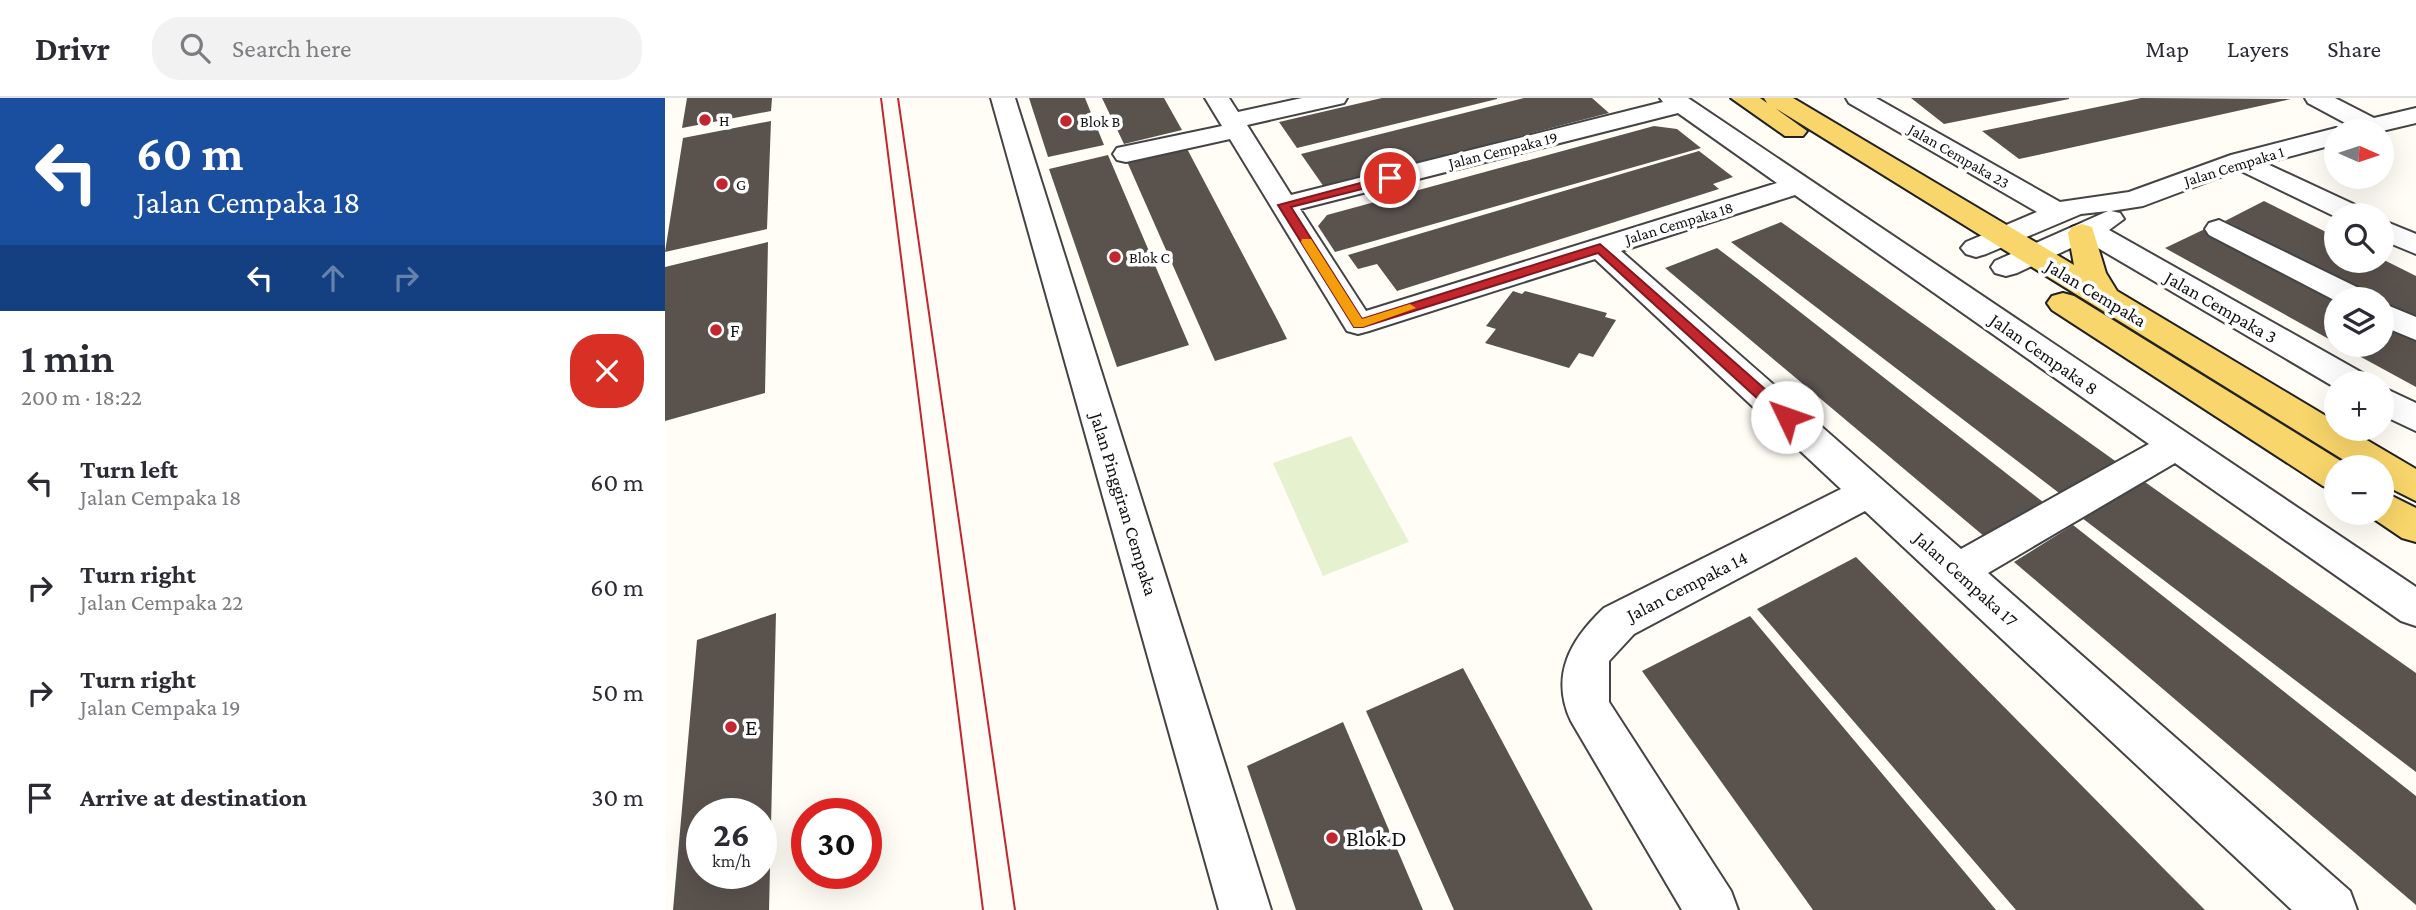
<!DOCTYPE html>
<meta charset="utf-8">
<style>
:root{--surface:#fff;--page:#f2f2f3;--text:#2b2b33;--muted:#7c7c81;--line:#e1e1e2}
body{margin:0;font-family:"Crimson Pro",serif;background:var(--page);color:var(--text);height:100vh;display:flex;flex-direction:column;font-size:26px;white-space:nowrap}
*{box-sizing:border-box;margin:0}
p{font-size:23px;color:var(--muted)}
.icon{flex:none;width:38px;height:38px;fill:none;stroke:currentColor;stroke-width:2;stroke-linecap:round;stroke-linejoin:round}
.map{position:relative;flex:1;overflow:hidden}
.drawer{display:flex;flex-direction:column;background:var(--surface);width:665px}
.drawer>*{flex:none}
.hud{background:#1a4fa0;color:#fff;overflow:hidden}
.needle{width:46px;rotate:93deg}
.buttons{position:absolute;left:1659px;top:21px;display:grid;gap:14px}
.buttons a{display:grid;place-items:center;width:70px;height:70px;border-radius:50%;background:var(--surface);box-shadow:0 7px 28px #0002;font-size:35px}
.speed{position:absolute;left:21px;top:700px;display:flex;gap:14px;font-size:35px;font-weight:700;text-align:center}
.speed>*{display:grid;place-content:center;width:91px;height:91px;border-radius:50%;background:var(--surface);box-shadow:0 7px 28px #0002;line-height:1}
.speed small{font-size:18px;font-weight:400}
.speed .limit{border:10px solid #d22;background:#fff;color:#111}
.pin{position:absolute;display:grid;place-items:center;width:60px;height:60px;color:#fff;margin:-30px;border:4px solid #fff;border-radius:50%;box-shadow:0 2px 7px #0007}
.me{position:absolute;width:77px;margin:-38px;rotate:312deg;stroke-linejoin:round;filter:drop-shadow(0 0 5px #0008)}
.turn{display:flex;align-items:center;gap:24px;height:147px;padding:0 21px;font-size:32px}
.turn .icon{width:91px;height:91px;stroke-width:2.5}
.turn b{display:block;font-size:49px;line-height:60px}
.lanes{display:flex;align-items:center;height:66px;padding:0 21px;background:#0003;justify-content:center;gap:35px;direction:ltr}
.lanes .off{opacity:.35}
.round{display:grid;place-items:center;flex:none;width:74px;height:74px;border-radius:28px;background:var(--page)}
.head{display:flex;align-items:center;justify-content:space-between;height:119px;padding:0 21px}
h1{font-size:42px;font-weight:600;line-height:52px}
ul{padding:0;list-style:none}
li{display:flex;align-items:center;gap:21px;height:105px;padding:0 21px}
li div{flex:1}
li b{display:block;font-size:26px}
li em{font-style:normal}
header{display:flex;align-items:center;gap:42px;box-sizing:border-box;height:98px;padding:0 35px;background:var(--surface);border-bottom:2px solid var(--line)}
header strong{font-size:33px}
nav{display:flex;gap:38px;margin-inline-start:auto;font-size:24px}
.search{width:490px;height:63px;background:var(--page);display:flex;align-items:center;gap:18px;box-sizing:border-box;padding:0 24px;border-radius:28px;color:var(--muted);font-size:26px}
main{display:flex;flex:1;min-height:0}
.map>svg:first-child{display:block}
</style>
<header>
<strong>Drivr</strong>
<div class="search"><svg class="icon" aria-label="search" viewBox="0 0 24 24"><circle cx="10" cy="10" r="6"/><path d="M15 15l6 6"/></svg>Search here</div>
<nav><a>Map</a><a>Layers</a><a>Share</a></nav>
</header>
<main>
<section class="drawer">
<div class="hud">
<div class="turn"><svg class="icon" aria-label="left" viewBox="0 0 24 24"><path d="M17 20v-9H6M10 6l-5 5 5 5"/></svg><div><b>60 m</b>Jalan Cempaka 18</div></div>
<div class="lanes"><svg class="icon" aria-label="left" viewBox="0 0 24 24"><path d="M17 20v-9H6M10 6l-5 5 5 5"/></svg><svg class="icon off" aria-label="ahead" viewBox="0 0 24 24"><path d="M12 20V5M6 11l6-6 6 6"/></svg><svg class="icon off" aria-label="right" viewBox="0 0 24 24"><path d="M7 20v-9h11M14 6l5 5-5 5"/></svg></div>
</div>
<div class="head"><div><h1>1 min</h1><p>200 m · 18:22</p></div><a class="round" style="background:#d93025;color:#fff"><svg class="icon" aria-label="close" viewBox="0 0 24 24"><path d="M6 6l12 12M18 6L6 18"/></svg></a></div>
<ul>
<li><svg class="icon" aria-label="left" viewBox="0 0 24 24"><path d="M17 20v-9H6M10 6l-5 5 5 5"/></svg><div><b>Turn left</b><p>Jalan Cempaka 18</p></div><em>60 m</em></li>
<li><svg class="icon" aria-label="right" viewBox="0 0 24 24"><path d="M7 20v-9h11M14 6l5 5-5 5"/></svg><div><b>Turn right</b><p>Jalan Cempaka 22</p></div><em>60 m</em></li>
<li><svg class="icon" aria-label="right" viewBox="0 0 24 24"><path d="M7 20v-9h11M14 6l5 5-5 5"/></svg><div><b>Turn right</b><p>Jalan Cempaka 19</p></div><em>50 m</em></li>
<li><svg class="icon" aria-label="arrive" viewBox="0 0 24 24"><path d="M6 21V4h12l-3 4 3 4H6"/></svg><div><b>Arrive at destination</b></div><em>30 m</em></li>
</ul>
</section>
<div class="map">
<svg width="1751" height="812" viewBox="0 0 1751 812">
<rect width="100%" height="100%" fill="#fffdf5"/>
<path fill="#e6f2cf" d="M686,338L744,444L658,478L608,365Z"/>
<path fill="#5a524d" fill-rule="evenodd" d="M22,0H107L106,13L17,30Z
M364,0H420L439,47L383,59Z
M437,0H499L517,32L459,46Z
M717,0H832V1L632,50L614,24Z
M859,0H927L944,15L659,89L636,56Z
M1246,0H1404V1L1279,26Z
M1476,0L1626,1L1354,61L1317,33Z
M106,23L102,131L0,154L18,40Z
M989,28L1012,31L1036,50L670,154L653,128L662,117Z
M519,45L613,223L622,241L550,263L460,59Z
M1034,53L1068,79L1048,86L1054,91L732,193L712,166L693,171L683,157Z
M443,57L524,247L452,269L384,71Z
M1599,103L1671,139V163L1717,161L1751,178V221L1560,123Z
M1116,124L1453,365L1398,398L1066,144Z
M1542,130L1671,201V245L1500,150Z
M103,144L100,295L0,323V169Z
M1052,150L1089,178L1378,404L1320,439L1000,170Z
M848,193L857,196L860,193L942,215L940,219L951,222L928,259L914,255L904,270L820,245L831,231L821,228Z
M1717,222L1751,240V289L1674,247H1717Z
M1477,382L1751,575V674L1417,420Z
M1408,427L1751,698V807L1349,464Z
M1191,459L1503,775L1540,812H1351L1092,511Z
M111,515L104,812H8L32,542ZM37,716H96V775H37Z
M1085,518L1302,777L1331,812H1148L977,573Z
M798,570L899,759L928,812H789L701,613Z
M678,624L758,812H631L582,668Z"/>
<g fill="none" stroke-linecap="round" stroke-linejoin="round">
<g stroke="#444" stroke-width="4">
<path id="minor" d="M326,0H350L606,812H554Z
M540,0H564L573,14L637,0H682L679,5L582,27L626,97L998,4L995,0H1023L1751,489V528L1736,523L1510,365L1323,475L1685,793L1692,812H1627L1200,413L969,536L944,563V604L1066,793L1073,812H1017L906,623C885,578 905,542 939,510L1176,391L930,161L704,233L693,236L682,233L565,41L461,64L452,62L448,56L452,50L557,28ZM1013,15L1112,85L701,213L635,111ZM1130,97L1484,346L1296,451L956,153Z
M1181,0H1211L1395,104L1464,94L1566,57L1671,30L1677,32L1684,27L1643,5L1640,0H1670L1709,20L1751,10V25L1717,33H1671V46L1600,65L1699,111L1703,117L1671,119L1574,72L1478,108L1446,113L1455,115L1459,121L1444,132L1701,277L1706,285H1671V290L1421,143L1352,175L1341,178L1330,175L1326,169L1330,163L1443,113L1416,116L1321,156L1311,159L1301,156L1296,150L1301,144L1372,114L1184,5Z
M1554,122L1702,194L1707,201L1671,203L1544,137L1540,131L1544,125Z
M1717,122L1751,136V156L1717,142Z
M1717,205L1751,219V242L1717,228Z
M1717,289L1751,305V333L1717,317Z"/>
</g>
<g stroke="#222" stroke-width="4">
<path id="major" d="M1066,0H1095L1102,5L1099,0H1128L1409,167L1403,135L1407,129L1417,126L1427,129L1441,175L1452,193L1671,324V331H1683L1751,371V403L1717,386V369H1690L1110,10L1142,33L1138,38H1120Z
M1398,195L1409,198L1684,368L1671,369V392L1658,388L1387,212L1382,205L1387,198Z
M1717,393L1751,410V444L1737,440L1703,417L1702,415H1717Z"/>
</g>
<use href="#minor" fill="#fff" fill-rule="evenodd"/>
<use href="#major" fill="#f9d66b" fill-rule="evenodd"/>
<path stroke="#c4262e" stroke-width="2" d="M216,0L318,812
M233,0L350,812"/>
</g>
<path fill="#c4262e" stroke="#7f191e" stroke-width="2" d="M725,77L730,80L729,83L626,109L697,221L935,146L1127,315V322H1116L933,155L698,229H689L613,107Z"/>
<path fill="#f59e0b" d="M637,141H646L697,221L745,206L751,210L698,229H689L636,144Z"/>
<g fill="#c4262e" stroke="#fff" stroke-width="2.5">
<circle cx="40" cy="22" r="7"/>
<circle cx="401" cy="23" r="7"/>
<circle cx="57" cy="86" r="7"/>
<circle cx="450" cy="159" r="7"/>
<circle cx="51" cy="232" r="7"/>
<circle cx="66" cy="629" r="7"/>
<circle cx="667" cy="740" r="7"/>
</g>
<g text-anchor="middle" dominant-baseline="central" stroke-width="7" stroke-linejoin="round" paint-order="stroke">
<g font-size="16" fill="#111" stroke="#fff" text-anchor="start">
<text x="54" y="22">H</text>
<text x="415" y="23">Blok B</text>
<text x="71" y="86">G</text>
<text x="464" y="159">Blok C</text>
</g>
<g font-size="16" fill="#111" stroke="#fff">
<text transform="translate(838 52) rotate(-14)">Jalan Cempaka 19</text>
<text transform="translate(1294 58) rotate(30)">Jalan Cempaka 23</text>
<text transform="translate(1569 68) rotate(-17)">Jalan Cempaka 1</text>
<text transform="translate(1014 125) rotate(-17)">Jalan Cempaka 18</text>
</g>
<g font-size="19" fill="#111" stroke="#fff">
<text transform="translate(1431 195) rotate(31)">Jalan Cempaka</text>
<text transform="translate(1556 209) rotate(30)">Jalan Cempaka 3</text>
<text transform="translate(1379 256) rotate(35)">Jalan Cempaka 8</text>
<text transform="translate(459 406) rotate(73)">Jalan Pinggiran Cempaka</text>
<text transform="translate(1301 481) rotate(42)">Jalan Cempaka 17</text>
<text transform="translate(1022 488) rotate(-27)">Jalan Cempaka 14</text>
</g>
<g font-size="19" fill="#111" stroke="#fff" text-anchor="start">
<text x="65" y="232">F</text>
</g>
<g font-size="23" fill="#111" stroke="#fff" text-anchor="start">
<text x="80" y="629">E</text>
<text x="681" y="740">Blok D</text>
</g>
</g>
</svg>
<div class="buttons">
<a><svg class="needle" viewBox="-14 -14 28 28"><path d="M0-13l5 13h-10z" fill="#e53935"/><path d="M0 13l5-13h-10z" fill="#7c7c81"/></svg></a>
<a><svg class="icon" aria-label="search" viewBox="0 0 24 24"><circle cx="10" cy="10" r="6"/><path d="M15 15l6 6"/></svg></a>
<a><svg class="icon" aria-label="layers" viewBox="0 0 24 24"><path d="M12 4l9 5-9 5-9-5zM3 14l9 5 9-5"/></svg></a>
<a>+</a>
<a>−</a>
</div>
<div class="speed"><div>26<small>km/h</small></div><div class="limit">30</div></div>
<div class="pin" style="left:725px;top:80px;background:#d93025"><svg class="icon" aria-label="arrive" viewBox="0 0 24 24"><path d="M6 21V4h12l-3 4 3 4H6"/></svg></div>
<svg class="me" style="left:1122px;top:319px" viewBox="-20 -20 40 40"><circle r="19" fill="#fff"/><path d="M0-13L10 11 0 6-10 11z" fill="#c4262e"/></svg>
</div>
</main>
